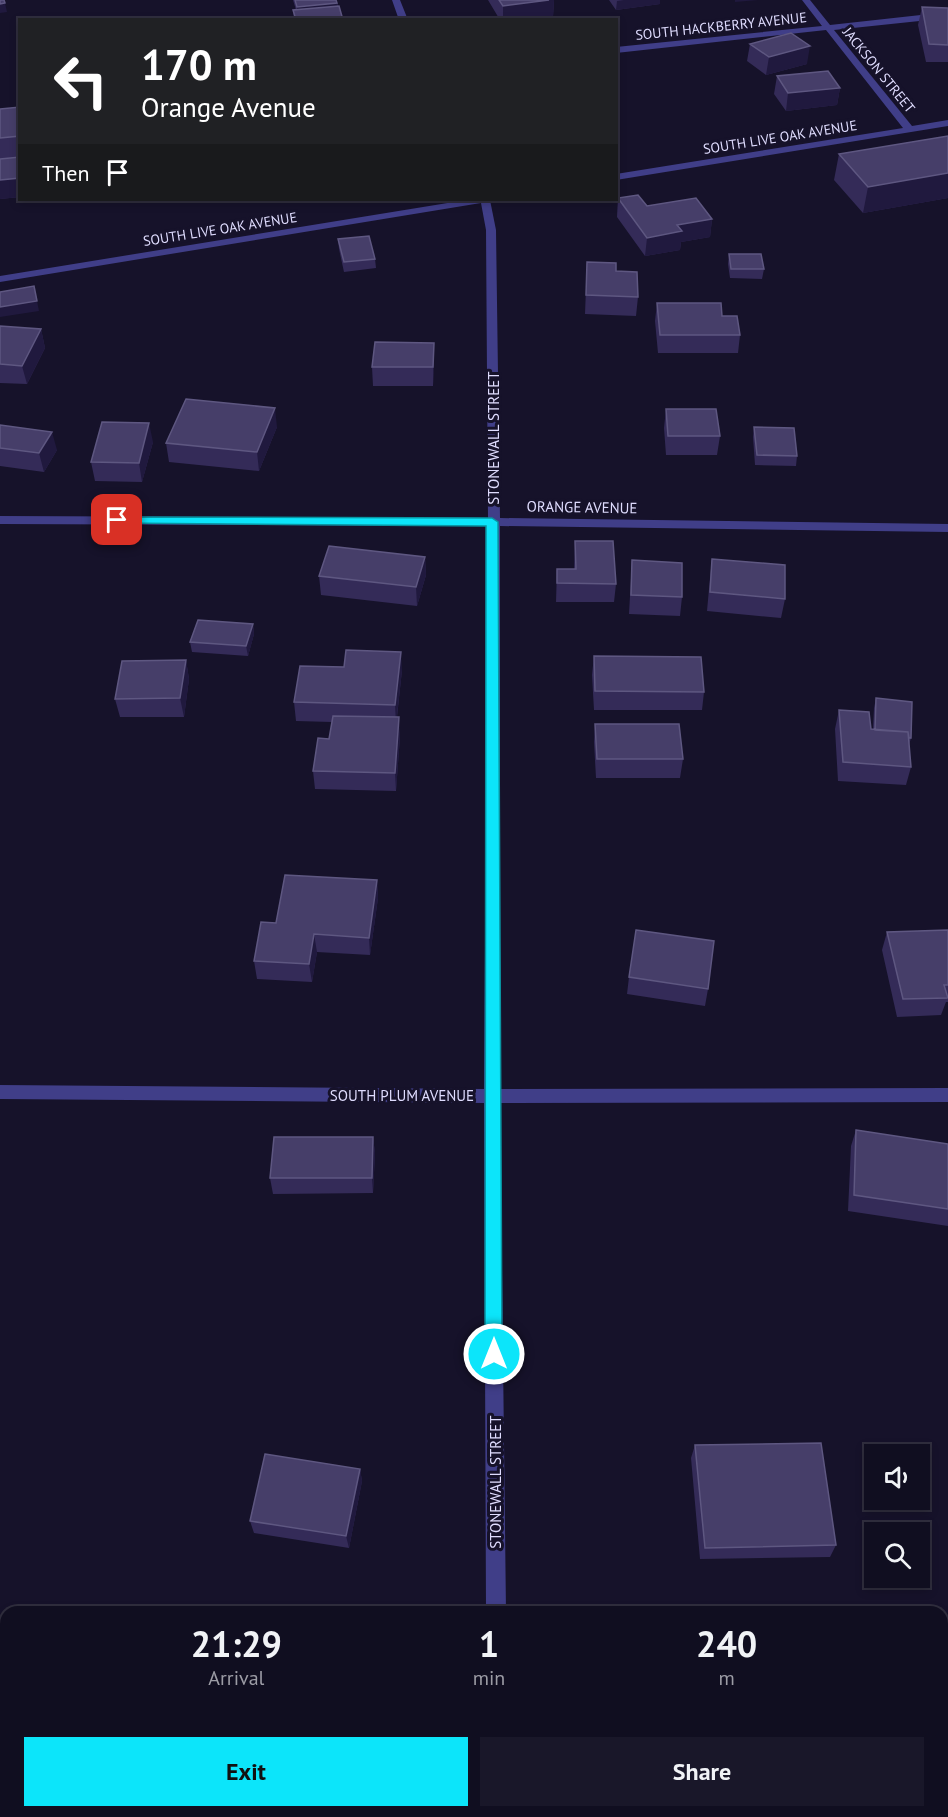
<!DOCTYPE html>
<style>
:root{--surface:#100e20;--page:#191729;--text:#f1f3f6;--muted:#9c9ca5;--line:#302e3e;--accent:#0ce5fa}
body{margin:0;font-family:"PT Sans",sans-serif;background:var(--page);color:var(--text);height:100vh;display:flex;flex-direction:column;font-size:22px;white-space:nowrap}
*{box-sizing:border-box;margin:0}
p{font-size:20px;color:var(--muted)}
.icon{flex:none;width:33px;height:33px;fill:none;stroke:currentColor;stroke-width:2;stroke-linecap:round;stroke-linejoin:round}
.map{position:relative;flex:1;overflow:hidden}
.details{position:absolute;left:0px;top:1606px;width:948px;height:212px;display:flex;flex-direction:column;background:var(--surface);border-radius:18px 18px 0 0;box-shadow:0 3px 9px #0003,0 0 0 2px var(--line)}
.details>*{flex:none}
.hud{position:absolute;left:18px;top:18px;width:600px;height:183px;border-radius:0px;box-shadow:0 3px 9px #0003,0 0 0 2px var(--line);background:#202124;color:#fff;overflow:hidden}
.buttons{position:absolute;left:864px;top:1444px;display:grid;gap:12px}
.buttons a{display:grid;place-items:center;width:66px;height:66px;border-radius:0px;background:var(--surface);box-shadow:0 3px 9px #0003,0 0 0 2px var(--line);font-size:30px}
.pin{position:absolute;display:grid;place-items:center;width:51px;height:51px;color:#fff;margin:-26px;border-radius:12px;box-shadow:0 3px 9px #0006}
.me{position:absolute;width:66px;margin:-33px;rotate:0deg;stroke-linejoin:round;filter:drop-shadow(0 0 4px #0008)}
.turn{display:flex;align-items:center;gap:21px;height:126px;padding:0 24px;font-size:27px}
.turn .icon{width:78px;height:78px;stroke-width:2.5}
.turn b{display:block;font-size:42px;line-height:51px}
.then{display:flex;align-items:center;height:57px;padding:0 24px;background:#0003;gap:12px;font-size:22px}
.eta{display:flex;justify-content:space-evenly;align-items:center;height:102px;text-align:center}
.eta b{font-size:36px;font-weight:800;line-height:42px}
.action{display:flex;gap:12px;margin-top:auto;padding:12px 24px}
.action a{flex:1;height:69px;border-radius:0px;background:var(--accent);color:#111;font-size:24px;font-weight:800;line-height:69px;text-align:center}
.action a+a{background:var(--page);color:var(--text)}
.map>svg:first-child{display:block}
</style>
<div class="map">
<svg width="948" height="1817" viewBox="0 0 948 1817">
<rect width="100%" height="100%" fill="#16122a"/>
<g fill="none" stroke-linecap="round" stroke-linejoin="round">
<path fill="#403e88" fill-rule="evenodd" d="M392,0H400L408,20H399Z
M802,0H810L830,25L948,12V18L834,30L912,126L948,120V126L616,180V174L903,128L826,30L616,53V47L822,26Z
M466,200H490L496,230L500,518L948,524V532L500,526V1089L948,1088V1102L500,1103L506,1612H486L484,1103L0,1099V1085L484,1089L488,526L0,524V516L488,518L486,230L481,203L0,282V276Z
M486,1812H508V1817H486Z"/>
</g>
<path fill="#342b58" d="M293,0H336L338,6L343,20H294L293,10H296Z
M488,0H554L553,17L533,20H500Z
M609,0H660V4L616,10Z
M922,7L948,8V62H926L918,25Z
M750,44L807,64L766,75L747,61Z
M777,76L840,88L837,105L786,111L774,94Z
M20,107V197L0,199V109Z
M948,136V198L863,213L834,180L839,154Z
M618,198L647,206L712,219L710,237L681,242L680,250L645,256L617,217Z
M338,239L375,259L376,268L344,272L339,249Z
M729,254L764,269L762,279L730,278L728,264Z
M587,262L616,271L638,297L636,316L585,314Z
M657,303L722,316L740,335L738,353H658L655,321Z
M0,326L41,329L45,348L27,384L0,383Z
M434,361L433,386H373L372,367Z
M666,409L720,436L717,455H666L664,428Z
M0,425L57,450L44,472L0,466Z
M277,427L259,471L169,462L166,443Z
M754,427L797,456L796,466L755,465L753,437Z
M153,442L142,482L95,481L91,462Z
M575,541L616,584L614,602H556L557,569H574Z
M425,557L426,575L417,606L321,595L319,576Z
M712,559L785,599L781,618L707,611L710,578Z
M632,560L682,597L680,616L629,614Z
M253,624L254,634L248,656L192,652L190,642Z
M594,656L704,692L702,710H594L592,675Z
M186,660L189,679L184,717H120L115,699Z
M402,670L397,717L400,736L396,791L315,789L313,771L329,739L332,722L296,721L294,702Z
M876,698L911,738L909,745L911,767L906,785L838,781L835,729L839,710L871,729H873L874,708Z
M595,724L683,759L680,778H596L594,742Z
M377,880L378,898L370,955L317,952L312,982L257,979L254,961L276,923Z
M948,930V1002H946L941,1015L897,1017L882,950L887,932Z
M629,977L708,989L705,1006L627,994Z
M856,1130L948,1144V1226L848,1211L851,1146Z
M373,1137L375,1153L373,1193L273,1194L270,1178Z
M695,1445L836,1545L830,1557L700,1559L691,1458Z
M360,1469L362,1481L349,1548L254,1533L250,1521Z
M698,1812H720L718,1816Z"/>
<path fill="#20193e" d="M549,0H554L553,17L533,20H503V6Z
M624,0H660V4L616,10L617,1Z
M735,0H758L735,2Z
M5,3L7,12L0,13V4Z
M337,3L338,12L297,16V7Z
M810,46L807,64L766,75L769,57Z
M840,88L837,105L786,111L788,93Z
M948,173V198L863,213L868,187Z
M20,178V197L0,199V180Z
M712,219L710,237L681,242L680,250L645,256L647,238L677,225Z
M34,286L39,311L0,317V307Z
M41,329L45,348L27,384L22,366Z
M434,343V361L433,386V367Z
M275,408L277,427L259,471L257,452Z
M149,423L153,442L142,482L139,463Z
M52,432L57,450L44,472L39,453Z
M425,557L426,575L417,606L416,587Z
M253,624L254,634L248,656L246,646Z
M401,652L402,670L396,724L395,705Z
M186,660L189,679L184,717L180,698Z
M399,717L400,736L396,791L395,773Z
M377,880L378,898L370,955L369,938Z
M314,934L317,952L312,982L309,964Z
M373,1137L375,1153L373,1193L372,1178Z
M360,1469L362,1481L349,1548L346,1536Z"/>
<path fill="#463e69" stroke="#5e5781" stroke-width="1.5" d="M0,0H4L5,3L0,4Z
M295,0H336L337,3L297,7Z
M499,0H549L503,6Z
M339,6L343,20H296L293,10Z
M922,7L948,8V45L929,44Z
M791,33L810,46L769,57L750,44Z
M828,71L840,88L788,93L777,76Z
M20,107V136L0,138V109Z
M948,136V173L868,187L839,154Z
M20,157V178L0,180V159Z
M638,195L647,206L696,198L712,219L677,225L682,231L647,238L618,198Z
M369,236L375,259L344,262L338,239Z
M729,254H761L764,269H731Z
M587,262L616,263V271L637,272L638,297L586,295Z
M34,286L37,301L0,307V292Z
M657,303H721L722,316H737L740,335H660Z
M0,326L41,329L22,366L0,364Z
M375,342L434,343L433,367H372Z
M186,399L275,408L257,452L166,443Z
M666,409H716L720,436H668Z
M102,422L149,423L139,463L91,462Z
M0,425L52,432L39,453L0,448Z
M754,427L794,428L797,456L757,455Z
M575,541H613L616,584L557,583V569H576Z
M329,546L425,557L416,587L319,576Z
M712,559L785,565V599L710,592Z
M632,560L682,563V597L631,595Z
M198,620L253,624L246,646L190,642Z
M346,650L401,652L395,705L294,702L300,666L344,667Z
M594,656L701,657L704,692L595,691Z
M186,660L180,698L115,699L122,661Z
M876,698L912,702L911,738H909L908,732L875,730Z
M839,710L869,712L871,729L908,732L911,767L843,762Z
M333,716L399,717L395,773L313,771L318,738L329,739Z
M595,724H679L683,759H597Z
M285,875L377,880L369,938L314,934L309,964L254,961L261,922L276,923Z
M636,930L714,941L708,989L629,977Z
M948,930V985H944L948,998L903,999L887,932Z
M856,1130L948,1144V1209L854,1195Z
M274,1137H373L372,1178H270Z
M821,1443L836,1545L705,1548L695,1445Z
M265,1454L360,1469L346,1536L250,1521Z
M603,1812H667L666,1817H602Z"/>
<path fill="#0ce5fa" stroke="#0895a2" stroke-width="1.5" d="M117,517L492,518L498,522L502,1354L499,1360L494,1362L488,1360L485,1354L486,526L113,523V518Z"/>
<g text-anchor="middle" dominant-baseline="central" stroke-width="6" stroke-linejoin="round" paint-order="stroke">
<g font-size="14" fill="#dfdcfe" stroke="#16122a">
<text transform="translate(721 26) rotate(-6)">SOUTH HACKBERRY AVENUE</text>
<text transform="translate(879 70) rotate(51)">JACKSON STREET</text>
<text transform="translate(780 137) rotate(-9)">SOUTH LIVE OAK AVENUE</text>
<text transform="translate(220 229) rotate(-9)">SOUTH LIVE OAK AVENUE</text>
</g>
<g font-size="15" fill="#dfdcfe" stroke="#16122a">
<text transform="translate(493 438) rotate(-90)">STONEWALL STREET</text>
<text transform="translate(582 507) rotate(1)">ORANGE AVENUE</text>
<text x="402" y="1095">SOUTH PLUM AVENUE</text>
<text transform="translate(495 1482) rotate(-90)">STONEWALL STREET</text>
</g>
</g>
</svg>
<div class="buttons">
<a><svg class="icon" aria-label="sound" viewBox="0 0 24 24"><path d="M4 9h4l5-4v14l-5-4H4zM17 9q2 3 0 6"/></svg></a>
<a><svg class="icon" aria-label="search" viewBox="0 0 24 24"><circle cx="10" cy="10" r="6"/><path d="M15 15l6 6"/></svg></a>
</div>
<div class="pin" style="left:117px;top:520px;background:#d93025"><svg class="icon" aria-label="arrive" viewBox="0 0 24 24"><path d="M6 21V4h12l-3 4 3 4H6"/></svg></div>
<svg class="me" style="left:494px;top:1354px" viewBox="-20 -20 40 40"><circle r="17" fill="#0ce5fa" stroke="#fff" stroke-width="3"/><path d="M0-11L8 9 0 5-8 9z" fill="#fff"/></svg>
<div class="hud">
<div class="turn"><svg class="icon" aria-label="left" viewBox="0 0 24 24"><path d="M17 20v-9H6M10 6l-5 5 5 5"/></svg><div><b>170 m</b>Orange Avenue</div></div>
<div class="then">Then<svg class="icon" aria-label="arrive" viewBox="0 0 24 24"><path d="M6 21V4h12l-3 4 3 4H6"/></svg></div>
</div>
<section class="details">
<div class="eta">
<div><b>21:29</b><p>Arrival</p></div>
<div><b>1</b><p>min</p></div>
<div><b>240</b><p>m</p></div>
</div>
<div class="action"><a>Exit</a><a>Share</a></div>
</section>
</div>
